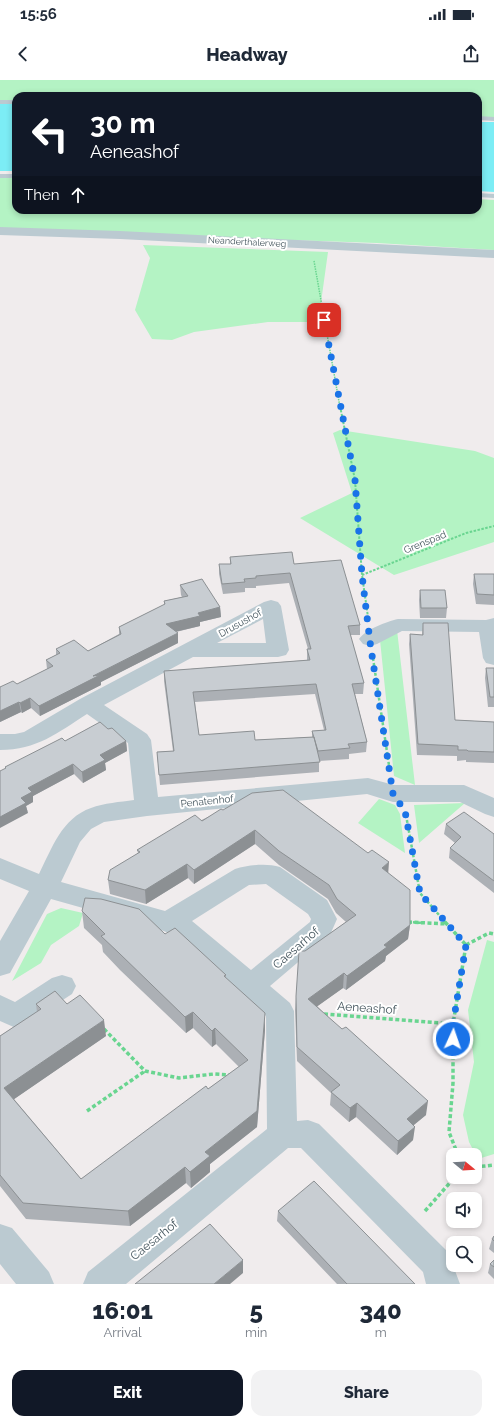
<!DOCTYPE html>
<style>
:root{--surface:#fff;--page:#f2f2f3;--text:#1f2937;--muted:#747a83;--accent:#111827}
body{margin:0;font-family:Raleway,sans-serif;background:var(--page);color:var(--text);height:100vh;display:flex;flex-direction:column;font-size:15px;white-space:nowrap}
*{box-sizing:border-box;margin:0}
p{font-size:13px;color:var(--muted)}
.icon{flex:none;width:22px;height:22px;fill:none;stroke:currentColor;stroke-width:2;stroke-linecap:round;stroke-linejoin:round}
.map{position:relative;height:1204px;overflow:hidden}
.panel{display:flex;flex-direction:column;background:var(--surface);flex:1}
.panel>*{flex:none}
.guide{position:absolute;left:12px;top:12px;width:470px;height:122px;border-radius:12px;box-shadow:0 2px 6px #0003;background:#111827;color:#fff;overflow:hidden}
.needle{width:26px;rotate:108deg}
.controls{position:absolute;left:446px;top:1068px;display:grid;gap:8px}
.controls a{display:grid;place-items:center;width:36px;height:36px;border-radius:8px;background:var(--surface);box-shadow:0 2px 6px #0003;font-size:20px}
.pin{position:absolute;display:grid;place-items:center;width:34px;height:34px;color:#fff;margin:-17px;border-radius:8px;box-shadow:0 2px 6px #0006}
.me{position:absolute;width:44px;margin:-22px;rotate:3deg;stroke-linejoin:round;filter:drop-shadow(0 0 3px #0008)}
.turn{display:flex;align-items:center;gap:14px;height:84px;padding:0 12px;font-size:18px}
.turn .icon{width:52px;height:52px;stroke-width:2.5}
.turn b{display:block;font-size:28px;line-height:34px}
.then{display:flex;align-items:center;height:38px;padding:0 12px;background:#0003;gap:8px;font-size:15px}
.eta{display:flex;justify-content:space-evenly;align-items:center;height:68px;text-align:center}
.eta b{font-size:24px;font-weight:800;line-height:28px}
.primary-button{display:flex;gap:8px;margin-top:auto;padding:8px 12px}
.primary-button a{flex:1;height:46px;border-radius:12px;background:var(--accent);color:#fff;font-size:16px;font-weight:800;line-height:46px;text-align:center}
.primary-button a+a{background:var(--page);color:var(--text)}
.status{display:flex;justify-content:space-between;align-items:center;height:28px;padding:0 20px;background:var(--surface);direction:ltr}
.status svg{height:11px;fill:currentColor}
header{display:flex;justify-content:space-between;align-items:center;height:52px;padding:0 12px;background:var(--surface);font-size:18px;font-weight:800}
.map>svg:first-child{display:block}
</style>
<div class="status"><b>15:56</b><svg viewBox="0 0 49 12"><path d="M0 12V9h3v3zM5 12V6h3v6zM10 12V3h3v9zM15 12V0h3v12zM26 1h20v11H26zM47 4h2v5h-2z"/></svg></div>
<header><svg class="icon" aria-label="back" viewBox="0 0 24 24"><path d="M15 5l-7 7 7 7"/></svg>Headway<svg class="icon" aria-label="share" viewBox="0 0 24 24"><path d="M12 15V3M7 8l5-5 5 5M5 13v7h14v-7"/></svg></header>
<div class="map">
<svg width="494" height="1204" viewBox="0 0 494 1204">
<rect width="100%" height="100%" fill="#f0eced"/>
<path fill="#b4f3c4" d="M0,0H494V37H478V16H16V20H0Z
M0,97L16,98V130H478V119L494,120V170L377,163L0,150Z
M143,165L328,172L318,244L310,242H268L194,252L172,260L152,259L135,230L150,178Z
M340,350L475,371L494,378V462L394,495L300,438L352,413L333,353Z
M397,550L415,705L394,696L380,560Z
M379,719L395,725L400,734L405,773L358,743Z
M465,723L419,763L414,725Z
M61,828L83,833L79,846L51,865L41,883L12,901L47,834Z
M487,860L494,862V1074L478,1079L469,1062L463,1035L474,982L468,930Z"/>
<path fill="#7cedf5" d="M0,23L16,24V91H0Z
M478,42H494V112L478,111Z"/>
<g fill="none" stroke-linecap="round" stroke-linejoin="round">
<path stroke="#69d590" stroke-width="1.5" stroke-dasharray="1.5 1" stroke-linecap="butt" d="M314,181L340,327"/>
<path stroke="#69d590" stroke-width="2" stroke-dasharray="2.5 1.5" stroke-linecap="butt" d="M340,326L355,400L362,495L368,537
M362,495L466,453L494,446"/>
<path stroke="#69d590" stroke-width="2.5" stroke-dasharray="3 2" stroke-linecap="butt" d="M373,578L390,692
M406,735L420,813L446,843
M408,842L423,843"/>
<path stroke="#69d590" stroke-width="3.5" stroke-dasharray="4 2.5" stroke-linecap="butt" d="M408,842L447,844
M445,842L466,865L453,944V1003L449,1052L458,1075
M466,865L489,853L494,854
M324,934L453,944
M104,949L145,991L179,998L214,994L230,995
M87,1031L145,991
M475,1087L494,1085
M425,1131L455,1097"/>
<path fill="#bbcad1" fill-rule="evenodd" d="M0,20H16V24H0Z
M478,36L494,37V41L478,40Z
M0,94H16V98H0Z
M478,113L494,114V118L478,117Z"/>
<path fill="#bbcad1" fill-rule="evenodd" d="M0,147L120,151L494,170V178L120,159L0,155Z
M271,520L278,522L281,526L289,570L286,575L278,577H193L104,625L147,654L151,660L158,717L368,698L394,705H464L494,718V737L485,734L460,722H393L367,714L147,736L104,742L91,749L80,762L61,802L165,831L235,789C249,785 266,783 280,787L327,820L337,839L330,855L270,906L290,923L294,931L297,1041L308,1040L319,1044L448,1172L460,1204H426L423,1192L301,1068H288L126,1204H83L88,1192L267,1049L266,936L176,856L161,850L51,819L10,893L0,896V861L29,811L0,799V778L39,794C52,768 62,738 91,728C104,723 120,722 134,720L128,663L87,634C57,653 37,670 0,670V654H15L24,652L80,619L264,522ZM263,539L266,563H217ZM266,804L308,834L311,839L310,842L251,890L192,841L249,805Z
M494,538V585L486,583L483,578L479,552L402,551L377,564L370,566L363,564L359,559C366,549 386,542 398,539L486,540Z
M62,895L72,898L76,906L72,914L26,944L16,948L0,941V915L15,922L52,898Z
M0,1144L12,1148L49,1192L54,1204H16L0,1184Z"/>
</g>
<path fill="#acb0b5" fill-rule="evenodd" d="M230,477L294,484L360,545V555H350L364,603L363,614H355L367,662L366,672L349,674V679L319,681V692L160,705L157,672L173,671L164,601V591L307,580V569H308L289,503L256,506V508H245V512L223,514L219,494V484H230ZM315,614L324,650L312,651V657L255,660L199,655L195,622Z
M474,494H494V525L476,524L473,504Z
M180,505L220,527L221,537L200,542V546L176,552L178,563L101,602V605L40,636L31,628L22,633L21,632L0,642V607L17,604L47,589L46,580L56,575V569L88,571L119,554V547L164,525V521L182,517L181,515Z
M420,510L447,528L446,538H420L419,520Z
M423,543L455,640L494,642V683L466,682V680L457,681V676L417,675L409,564L410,554L422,555Z
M486,588H494V627H488L485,598Z
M108,649L126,661L127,671L105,683L106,690L83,703L74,694L33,716V722L26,726L28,733L5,687L65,661Z
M223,730L388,793L410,845L408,859L386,876L385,881L346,910L343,908L317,926L426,1035L414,1045L413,1060L397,1075L356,1037L349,1042L330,1025L331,1013L297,981L295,930L296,916L305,871L346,842L336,833L328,819L279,785L255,764L194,804L188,798L146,824L110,814L108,800L138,773L137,770Z
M446,744L494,754V813L449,778L450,768L455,763L444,754Z
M82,831L165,854L226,895V898L265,950L257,1047L210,1084V1092L191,1108L186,1103L130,1146L26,1139L0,1106V956L37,932L36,924H67L106,956L14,1019L81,1099L239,987L216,964L212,967L193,948L186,953L120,890L103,872L102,865L84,848Z
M278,1131L415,1204H337L277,1141Z
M494,1156V1173L489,1169L492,1159Z
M494,1180V1199L488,1193L490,1184Z"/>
<path fill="#8c9093" d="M220,527L221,537L200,542V546L166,554V544L198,533Z
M178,553V563L101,602V605L40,636L39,626L93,596Z
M30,618L31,628L22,633L20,623Z
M19,622L21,632L0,642V631Z
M126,661L127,671L105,683L106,690L83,703L82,692L100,675Z
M73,684L74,694L33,716V722L26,726L28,733L0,748V737L21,718L28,708Z
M255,750V764L194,804V790Z
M389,782L388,796L382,788Z
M187,784L188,798L146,824L145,810Z
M410,845L408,859L386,876L385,881L346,910L347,896L384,865Z
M344,893L343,908L308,933V919Z
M193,932V948L186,953L185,937Z
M265,933V950L257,1047L210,1084V1092L191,1108L190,1092L205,1072L257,1031Z
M104,940L106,956L7,1024L4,1008Z
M215,948L216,964L212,967V951Z
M428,1021L426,1035L405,1052L407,1039Z
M357,1023L356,1037L349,1042L350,1028Z
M415,1047L413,1060L397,1075L398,1061Z
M185,1087L186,1103L130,1146L128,1131Z
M243,1180V1193L230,1204H214Z"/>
<path fill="#c8cdd2" stroke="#8c9093" d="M292,472L294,484L341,480L360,545L348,546L364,603L352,604L367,662L348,664L350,668L318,671L312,651L326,650L316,604L193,612L199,655L254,651L255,660L314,657L320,682L159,695L157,672L174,671L164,591L310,580L307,569H311L290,493L256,496V498L244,499L245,502L222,504L219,484H231L230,477Z
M474,494H494V515L477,514Z
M202,499L220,527L198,533L200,536L166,544L178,553L93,596L100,595L39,626L30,618L20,623L19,622L0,631V607L13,601L17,604L53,586L46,580L60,573L56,569L74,560L88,571L121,554L119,547L165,524L164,521L188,516L180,505Z
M420,510H445L447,528H421Z
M423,543H448L455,640L494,642V672L468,671L467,670H458V666L418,664L410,554L423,555Z
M486,588H494V617H490Z
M100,642L108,649L112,648L126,661L100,675L105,680L82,692L73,684L28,708L32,712L21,718L26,723L0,737V691L6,688L5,687L62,658L65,661Z
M283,710L368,773L372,770L389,782L382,788L410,810V845L384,865L387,867L347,896L344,893L308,919L342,949L346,947L428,1021L407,1039L415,1047L398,1061L357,1023L350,1028L331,1012L340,1005L297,967L296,916L299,871H305L356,835L337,819L329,805L279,771L255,750L194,790L187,784L145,810L108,800L110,790L140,772L137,770L195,735L202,741L221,729L223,730L252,713Z
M464,732L494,754V801L450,768L461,757L446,744Z
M85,818L101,819L139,829L165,854L175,848L226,895L224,896L265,933L257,1031L205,1072L210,1076L190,1092L185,1087L128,1131L23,1123L0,1095V956L41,929L36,924L55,911L67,924L80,915L104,940L4,1008L81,1099L206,1006L208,1009L248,980L215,948L212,951L193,932L185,937L119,873L101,856L105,854L82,831Z
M314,1101L415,1204H347L278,1131Z
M210,1144L243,1180L214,1204H135Z
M494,1156V1161L492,1159Z
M494,1180V1187L490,1184Z"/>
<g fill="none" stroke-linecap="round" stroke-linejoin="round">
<path stroke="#1a73e8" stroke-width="7" stroke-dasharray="0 12.6" d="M324,240L355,400L362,495L370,562L393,714L405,731L420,813L466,865L453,944V959"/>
</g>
<g text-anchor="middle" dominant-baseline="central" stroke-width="4" stroke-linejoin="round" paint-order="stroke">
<g font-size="9" fill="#43545c" stroke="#fff">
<text transform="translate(247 162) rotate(3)">Neanderthalerweg</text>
</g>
<g font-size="10" fill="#43545c" stroke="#fff">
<text transform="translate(425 462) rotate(-22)">Grenspad</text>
<text transform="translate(240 543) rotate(-29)">Drusushof</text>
<text transform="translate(207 721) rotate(-6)">Penatenhof</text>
</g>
<g font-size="12" fill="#43545c" stroke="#fff">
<text transform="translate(296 868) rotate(-41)">Caesarhof</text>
<text transform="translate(367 928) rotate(4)">Aeneashof</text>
<text transform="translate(154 1160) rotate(-39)">Caesarhof</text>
</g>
</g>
</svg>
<div class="controls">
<a><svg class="needle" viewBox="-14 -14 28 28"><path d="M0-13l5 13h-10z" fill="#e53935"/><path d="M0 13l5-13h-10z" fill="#747a83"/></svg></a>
<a><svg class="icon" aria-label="sound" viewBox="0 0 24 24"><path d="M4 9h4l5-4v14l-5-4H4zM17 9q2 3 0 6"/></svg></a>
<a><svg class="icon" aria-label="search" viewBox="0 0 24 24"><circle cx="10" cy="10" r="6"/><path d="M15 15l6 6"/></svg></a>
</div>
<div class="pin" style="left:324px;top:240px;background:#d93025"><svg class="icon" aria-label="arrive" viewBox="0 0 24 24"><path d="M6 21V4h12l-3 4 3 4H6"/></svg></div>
<svg class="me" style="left:453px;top:959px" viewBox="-20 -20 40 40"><circle r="17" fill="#1a73e8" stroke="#fff" stroke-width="3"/><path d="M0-11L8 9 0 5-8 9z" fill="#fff"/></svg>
<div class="guide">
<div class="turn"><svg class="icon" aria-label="left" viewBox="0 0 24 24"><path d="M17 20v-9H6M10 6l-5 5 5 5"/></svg><div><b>30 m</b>Aeneashof</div></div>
<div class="then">Then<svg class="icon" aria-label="ahead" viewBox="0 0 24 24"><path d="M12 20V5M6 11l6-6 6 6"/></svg></div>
</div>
</div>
<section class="panel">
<div class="eta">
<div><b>16:01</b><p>Arrival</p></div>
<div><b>5</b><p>min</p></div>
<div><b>340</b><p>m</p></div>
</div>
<div class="primary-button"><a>Exit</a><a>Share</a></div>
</section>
